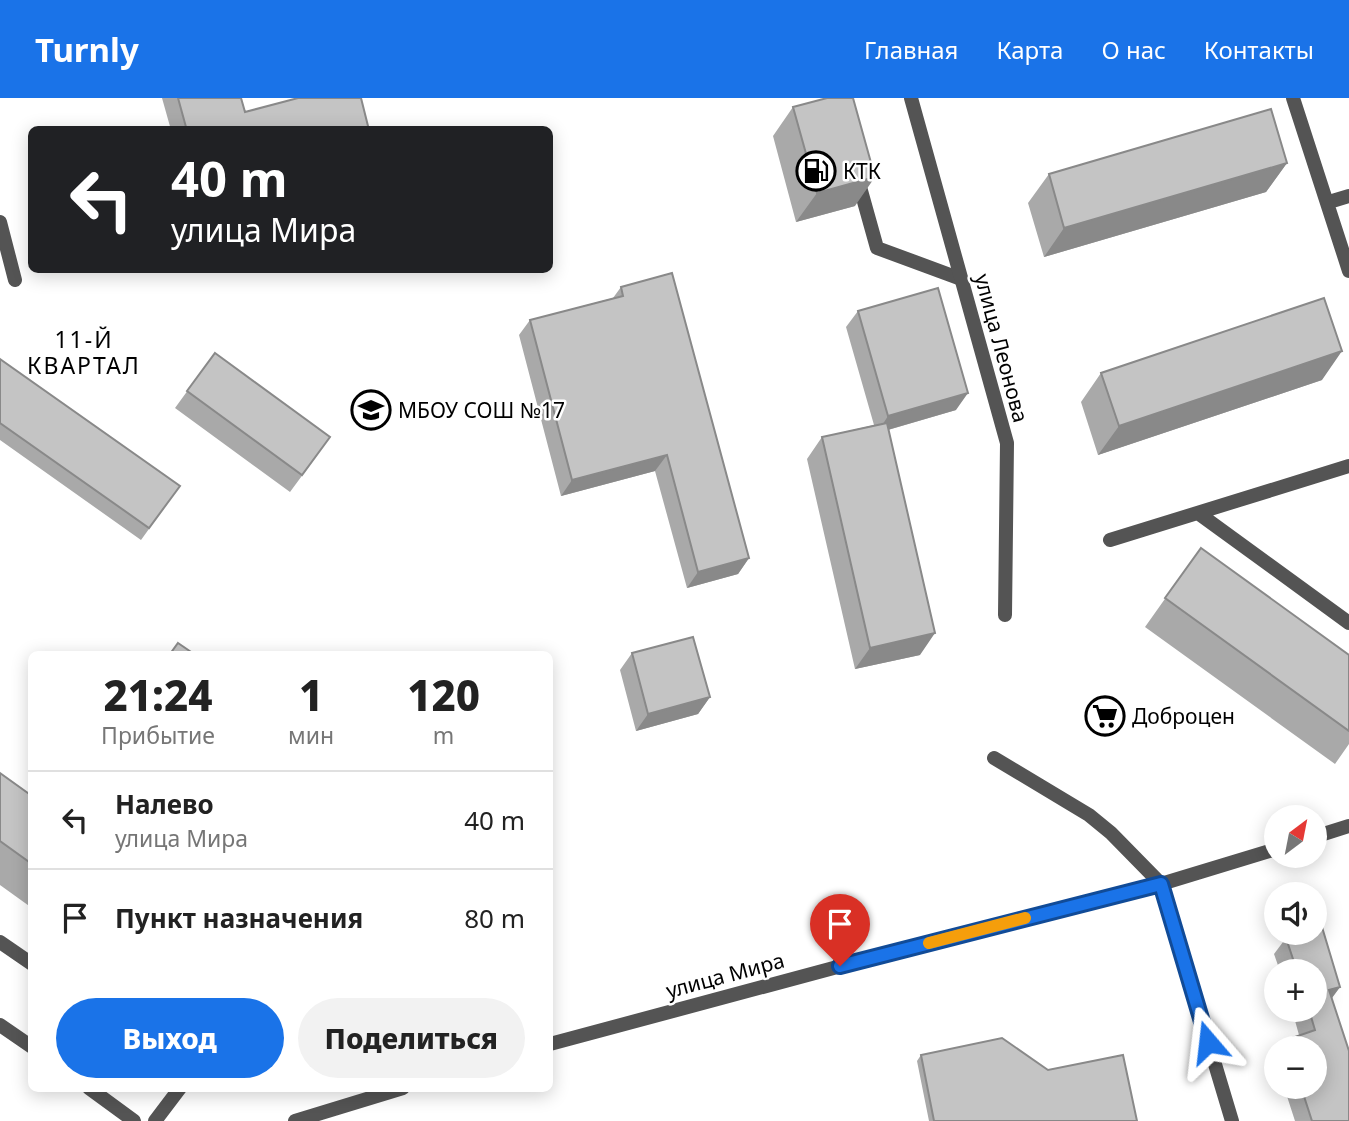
<!DOCTYPE html>
<html lang="ru">
<meta charset="utf-8">
<style>
:root{--surface:#fff;--page:#f2f2f2;--text:#222;--muted:#767676;--line:#e0e0e0;--accent:#1a73e8}
body{margin:0;font-family:"Noto Sans",sans-serif;background:var(--page);color:var(--text);height:100vh;display:flex;flex-direction:column;font-size:26px;white-space:nowrap}
*{box-sizing:border-box;margin:0}
p{font-size:23px;color:var(--muted)}
.icon{flex:none;width:38px;height:38px;fill:none;stroke:currentColor;stroke-width:2;stroke-linecap:round;stroke-linejoin:round}
.map{position:relative;flex:1;overflow:hidden}
.side{position:absolute;left:28px;top:553px;width:525px;height:441px;display:flex;flex-direction:column;background:var(--surface);border-radius:10px;box-shadow:0 4px 18px #0003}
.side>*{flex:none}
.hud{position:absolute;left:28px;top:28px;width:525px;height:147px;border-radius:10px;box-shadow:0 4px 18px #0003;background:#202124;color:#fff;overflow:hidden}
.needle{width:46px;rotate:32deg}
.tools{position:absolute;left:1264px;top:707px;display:grid;gap:14px}
.tools a{display:grid;place-items:center;width:63px;height:63px;border-radius:50%;background:var(--surface);box-shadow:0 4px 18px #0003;font-size:35px}
.pin{position:absolute;display:grid;place-items:center;width:60px;height:60px;color:#fff;margin:-72px -30px;border-radius:50% 50% 50% 0;rotate:-45deg;box-shadow:0 0 7px #0007}
.pin .icon{rotate:45deg}
.me{position:absolute;width:77px;margin:-38px;rotate:343deg;stroke-linejoin:round;filter:drop-shadow(0 0 5px #0008)}
.turn{display:flex;align-items:center;gap:24px;height:147px;padding:0 28px;font-size:32px}
.turn .icon{width:91px;height:91px;stroke-width:2.5}
.turn b{display:block;font-size:49px;line-height:60px}
.eta{display:flex;justify-content:space-evenly;align-items:center;height:119px;text-align:center}
.eta b{font-size:42px;font-weight:800;line-height:49px}
.action{display:flex;gap:14px;margin-top:auto;padding:14px 28px}
.action a{flex:1;height:80px;border-radius:42px;background:var(--accent);color:#fff;font-size:28px;font-weight:800;line-height:80px;text-align:center}
.action a+a{background:var(--page);color:var(--text)}
ul{padding:0;list-style:none}
li{display:flex;align-items:center;gap:21px;height:98px;padding:0 28px;border-top:2px solid var(--line)}
li div{flex:1}
li b{display:block;font-size:26px}
li em{font-style:normal}
header{display:flex;align-items:center;gap:42px;box-sizing:border-box;height:98px;padding:0 35px;background:var(--accent);color:#fff}
header strong{font-size:33px}
nav{display:flex;gap:38px;margin-inline-start:auto;font-size:24px}
.map>svg:first-child{display:block}
</style>
<header>
<strong>Turnly</strong>
<nav><a>Главная</a><a>Карта</a><a>О нас</a><a>Контакты</a></nav>
</header>
<div class="map">
<svg width="1349" height="1023" viewBox="0 0 1349 1023">
<rect width="100%" height="100%" fill="#fff"/>
<g fill="none" stroke-linecap="round" stroke-linejoin="round">
<path stroke="#545454" stroke-width="14" d="M1293,0L1349,173
M858,82L877,150L961,181
M1329,104L1349,98
M0,124L15,182
M1198,415L1349,525
M1110,442L1349,368
M994,660L1089,717L1111,735L1161,786
M0,844L32,866
M0,927L32,949
M89,990L134,1023
M155,1023L180,990"/>
<path stroke="#545454" stroke-width="14" d="M911,0L1007,345L1005,517"/>
<path stroke="#545454" stroke-width="14" d="M1314,739L1349,728
M1161,786L1232,1023
M550,946L893,854L1161,786L1276,751
M295,1023L403,990"/>
</g>
<path fill="#a9a9a9" d="M162,0H241L245,14L369,32H171Z
M793,9L855,108L796,124L773,38Z
M1287,65L1266,94L1044,159L1028,105L1049,76Z
M621,189L749,460L738,476L687,490L655,373L561,398L519,237L530,222L613,200Z
M858,213L956,312L888,332L920,557L855,571L807,361L822,339L874,327L846,229Z
M215,255L318,356L290,394L175,310Z
M0,261L180,388L141,442L0,342Z
M1101,275L1322,282L1098,357L1081,304Z
M1201,450L1349,557V646L1335,666L1145,529Z
M632,555L710,599L698,616L636,633L620,572Z
M0,675L32,698V810L0,787Z
M1286,840L1340,889L1332,900L1349,1023H1295L1284,989H1314V950H1280L1286,942L1299,937L1292,912H1314V873H1280L1274,856Z
M921,957L1048,972L1137,1023H929L917,963Z"/>
<path fill="#898989" d="M1287,65L1266,94L1044,159L1064,130Z
M875,79L855,108L796,124L817,95Z
M1342,253L1322,282L1098,357L1119,328Z
M968,295L956,312L877,335L888,318Z
M667,357L655,373L561,398L572,382Z
M749,460L738,476L687,490L698,474Z
M935,535L920,557L855,571L870,550Z
M710,599L698,616L636,633L648,616Z
M1340,889L1328,905L1329,892Z"/>
<path fill="#c4c4c4" stroke="#898989" stroke-width="2" d="M178,0H241L245,14L298,0H361L369,32H176L186,29Z
M827,0H853L875,79L817,95L793,9Z
M1271,11L1287,65L1064,130L1049,76Z
M672,175L749,460L698,474L667,357L572,382L530,222L623,198L621,189Z
M938,190L968,295L888,318L858,213Z
M1324,200L1342,253L1119,328L1101,275Z
M215,255L330,339L302,377L187,293Z
M0,261L180,388L149,430L0,325Z
M887,325L935,535L870,550L822,339Z
M1201,450L1349,557V633L1165,500Z
M693,539L710,599L648,616L632,555Z
M178,545L194,556H170Z
M0,675L32,698V766L0,743Z
M1322,829L1340,889L1329,892L1349,953V1023H1312L1301,989H1314V950H1289L1286,942L1315,932L1309,912H1314V873H1297L1286,840L1302,835H1314V831Z
M1002,940L1048,972L1123,957L1137,1023H934L921,957Z"/>
<g fill="none" stroke-linecap="round" stroke-linejoin="round">
<g stroke="#114b97" stroke-width="18">
<path id="route" d="M840,868L1161,786L1208,944"/>
</g>
<use href="#route" stroke="#1a73e8" stroke-width="12"/>
<path stroke="#f59e0b" stroke-width="12" d="M929,845L1025,820"/>
</g>
<defs>
<g id="fuel-ring" transform="scale(2.0125)"><circle r="9.5" fill="#fff" stroke="#000" stroke-width="1.5"/><path d="M-5.5-6h7V0h2V4h1.3V-2.5L3-4.5l.8-.8L6-3V5H2.5V1h-1V6h-7ZM-4.2-4.7v3.2H.2V-4.7Z" fill="#000"/></g>
<g id="school-ring" transform="scale(2.0125)"><circle r="9.5" fill="#fff" stroke="#000" stroke-width="1.5"/><path d="M0-5L7-2L0 1L-7-2ZM-4 1L0 2.5L4 1V4Q0 6-4 4Z" fill="#000"/></g>
<g id="supermarket-ring" transform="scale(2.0125)"><circle r="9.5" fill="#fff" stroke="#000" stroke-width="1.5"/><path d="M-6-5.5h2.5l.6 2H6L4.5 2H-2.5L-4.4-4H-6ZM-1.5 3.2a1.3 1.3 0 1 0 .1 0ZM3 3.2a1.3 1.3 0 1 0 .1 0Z" fill="#000"/></g>
</defs>
<g fill-rule="evenodd">
<use href="#fuel-ring" x="816" y="73"/>
<use href="#school-ring" x="371" y="312"/>
<use href="#supermarket-ring" x="1105" y="618"/>
</g>
<g text-anchor="middle" dominant-baseline="central" stroke-width="5" stroke-linejoin="round" paint-order="stroke">
<g font-size="21" fill="#000" stroke="#fff" text-anchor="start">
<text x="843" y="73">КТК</text>
<text x="398" y="312">МБОУ СОШ №17</text>
<text x="1132" y="618">Доброцен</text>
</g>
<g font-size="21" fill="#000" stroke="#fff">
<text transform="translate(1002 250) rotate(75)">улица Леонова</text>
<text transform="translate(725 877) rotate(-15)">улица Мира</text>
</g>
<g font-size="23" letter-spacing="2" fill="#000" stroke="#fff">
<text x="84" y="241">11-Й<tspan x="84" dy="26">КВАРТАЛ</tspan></text>
</g>
</g>
</svg>
<div class="tools">
<a><svg class="needle" viewBox="-14 -14 28 28"><path d="M0-13l5 13h-10z" fill="#e53935"/><path d="M0 13l5-13h-10z" fill="#767676"/></svg></a>
<a><svg class="icon" aria-label="sound" viewBox="0 0 24 24"><path d="M4 9h4l5-4v14l-5-4H4zM17 9q2 3 0 6"/></svg></a>
<a>+</a>
<a>−</a>
</div>
<div class="pin" style="left:840px;top:868px;background:#d93025"><svg class="icon" aria-label="arrive" viewBox="0 0 24 24"><path d="M6 21V4h12l-3 4 3 4H6"/></svg></div>
<svg class="me" style="left:1208px;top:944px" viewBox="-20 -20 40 40"><path d="M0-17L14 15 0 8-14 15z" fill="#1a73e8" stroke="#fff" stroke-width="4"/></svg>
<div class="hud">
<div class="turn"><svg class="icon" aria-label="left" viewBox="0 0 24 24"><path d="M17 20v-9H6M10 6l-5 5 5 5"/></svg><div><b>40 m</b>улица Мира</div></div>
</div>
<section class="side">
<div class="eta">
<div><b>21:24</b><p>Прибытие</p></div>
<div><b>1</b><p>мин</p></div>
<div><b>120</b><p>m</p></div>
</div>
<ul>
<li><svg class="icon" aria-label="left" viewBox="0 0 24 24"><path d="M17 20v-9H6M10 6l-5 5 5 5"/></svg><div><b>Налево</b><p>улица Мира</p></div><em>40 m</em></li>
<li><svg class="icon" aria-label="arrive" viewBox="0 0 24 24"><path d="M6 21V4h12l-3 4 3 4H6"/></svg><div><b>Пункт назначения</b></div><em>80 m</em></li>
</ul>
<div class="action"><a>Выход</a><a>Поделиться</a></div>
</section>
</div>
